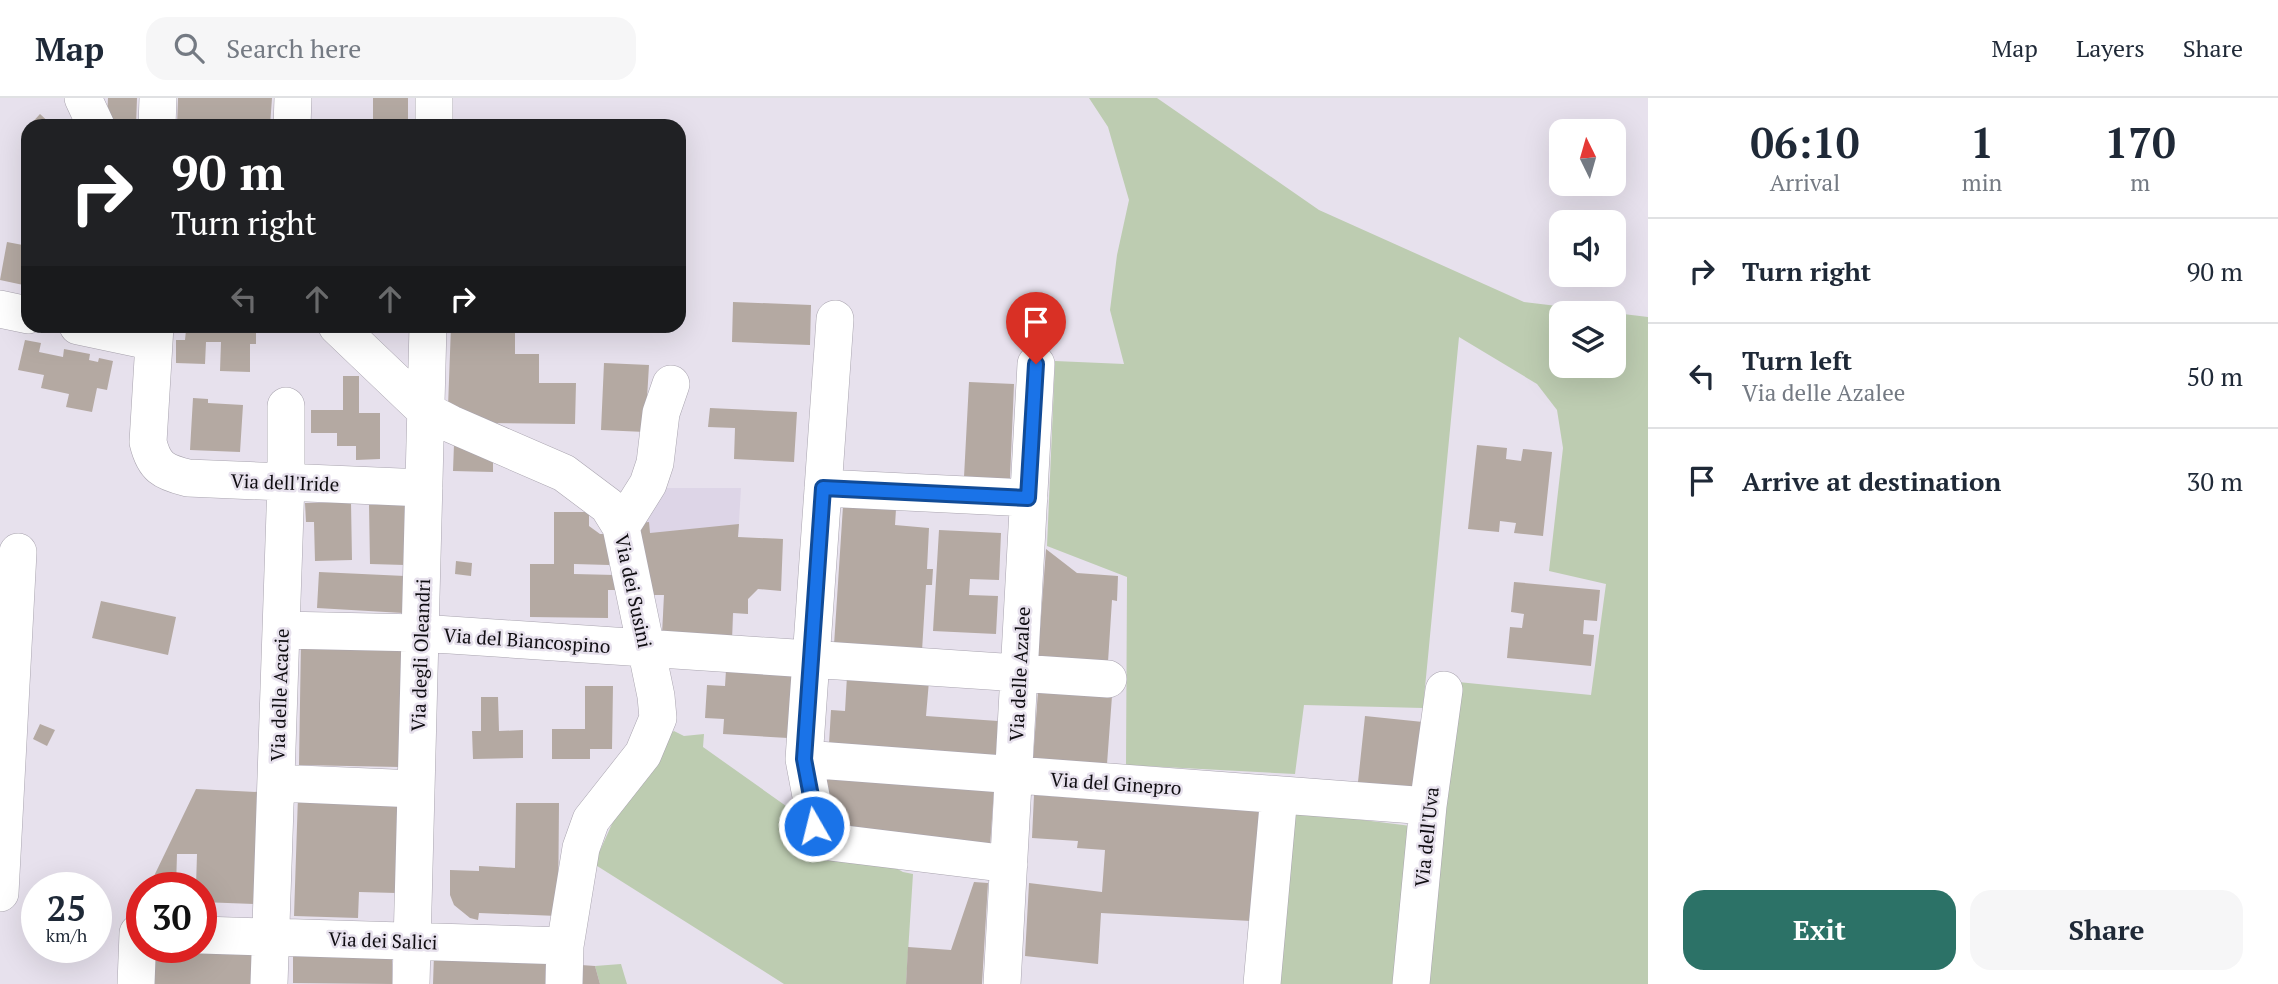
<!DOCTYPE html>
<style>
:root{--surface:#fff;--page:#f6f6f7;--text:#1f2937;--muted:#747a83;--line:#e0e1e3;--accent:#2c7267}
body{margin:0;font-family:"PT Serif",serif;background:var(--page);color:var(--text);height:100vh;display:flex;flex-direction:column;font-size:26px;white-space:nowrap}
*{box-sizing:border-box;margin:0}
p{font-size:23px;color:var(--muted)}
.icon{flex:none;width:38px;height:38px;fill:none;stroke:currentColor;stroke-width:2;stroke-linecap:round;stroke-linejoin:round}
.map{position:relative;flex:1;overflow:hidden}
.panel{display:flex;flex-direction:column;background:var(--surface);width:630px}
.panel>*{flex:none}
.top-card{position:absolute;left:21px;top:21px;width:665px;height:214px;border-radius:21px;box-shadow:0 7px 28px #0002;background:#202124;color:#fff;overflow:hidden}
.needle{width:46px;rotate:355deg}
.fabs{position:absolute;left:1549px;top:21px;display:grid;gap:14px}
.fabs a{display:grid;place-items:center;width:77px;height:77px;border-radius:14px;background:var(--surface);box-shadow:0 7px 28px #0002;font-size:35px}
.speed{position:absolute;left:21px;top:774px;display:flex;gap:14px;font-size:35px;font-weight:700;text-align:center}
.speed>*{display:grid;place-content:center;width:91px;height:91px;border-radius:50%;background:var(--surface);box-shadow:0 7px 28px #0002;line-height:1}
.speed small{font-size:18px;font-weight:400}
.speed .limit{border:10px solid #d22;background:#fff;color:#111}
.pin{position:absolute;display:grid;place-items:center;width:60px;height:60px;color:#fff;margin:-72px -30px;border-radius:50% 50% 50% 0;rotate:-45deg;box-shadow:0 0 7px #0007}
.pin .icon{rotate:45deg}
.me{position:absolute;width:77px;margin:-38px;rotate:352deg;stroke-linejoin:round;filter:drop-shadow(0 0 5px #0008)}
.turn{display:flex;align-items:center;gap:24px;height:147px;padding:0 35px;font-size:32px}
.turn .icon{width:91px;height:91px;stroke-width:2.5}
.turn b{display:block;font-size:49px;line-height:60px}
.lanes{display:flex;align-items:center;height:66px;padding:0 35px;background:#0003;justify-content:center;gap:35px;direction:ltr}
.lanes .off{opacity:.35}
.eta{display:flex;justify-content:space-evenly;align-items:center;height:119px;text-align:center}
.eta b{font-size:42px;font-weight:600;line-height:49px}
.primary-button{display:flex;gap:14px;margin-top:auto;padding:14px 35px}
.primary-button a{flex:1;height:80px;border-radius:21px;background:var(--accent);color:#fff;font-size:28px;font-weight:600;line-height:80px;text-align:center}
.primary-button a+a{background:var(--page);color:var(--text)}
ul{padding:0;list-style:none}
li{display:flex;align-items:center;gap:21px;height:105px;padding:0 35px;border-top:2px solid var(--line)}
li div{flex:1}
li b{display:block;font-size:26px}
li em{font-style:normal}
header{display:flex;align-items:center;gap:42px;box-sizing:border-box;height:98px;padding:0 35px;background:var(--surface);border-bottom:2px solid var(--line)}
header strong{font-size:33px}
nav{display:flex;gap:38px;margin-inline-start:auto;font-size:24px}
.search{width:490px;height:63px;background:var(--page);display:flex;align-items:center;gap:18px;box-sizing:border-box;padding:0 24px;border-radius:21px;color:var(--muted);font-size:26px}
main{display:flex;flex:1;min-height:0}
.map>svg:first-child{display:block}
</style>
<header>
<strong>Map</strong>
<div class="search"><svg class="icon" aria-label="search" viewBox="0 0 24 24"><circle cx="10" cy="10" r="6"/><path d="M15 15l6 6"/></svg>Search here</div>
<nav><a>Map</a><a>Layers</a><a>Share</a></nav>
</header>
<main>
<div class="map">
<svg width="1648" height="886" viewBox="0 0 1648 886">
<rect width="100%" height="100%" fill="#e7e1ed"/>
<path fill="#ddd5e7" d="M655,390H741L732,541L662,537L664,497H651L638,425Z"/>
<path fill="#bdccb1" fill-rule="evenodd" d="M1089,0H1157L1319,112L1524,204L1648,219V886H1427L1458,584L1591,597L1606,486L1549,473L1563,350L1557,312L1537,286L1459,239L1423,610L1304,607L1295,676L1126,667L1127,479L1047,448L1055,263L1124,266L1110,212L1117,157L1129,102L1108,29ZM1561,215H1614V268H1561Z
M674,633L684,638L704,636L703,649L803,720L903,774L913,776L906,886H784L594,766L620,708L666,639Z
M1299,714L1411,728L1395,886H1276L1292,722Z
M621,866L627,886H600L595,868Z"/>
<path fill="#b4a9a2" d="M108,0H137L136,28H115L107,19Z
M178,0H272L270,28H177Z
M373,0H408V28H373Z
M40,16L53,28H29Z
M467,23L500,24V28H467Z
M28,29V42L21,36Z
M7,144L28,148V188L0,182Z
M733,204L811,207L810,247L732,244Z
M191,228H222V231H236V228H264V232L256,233V246H250V274L220,273L221,244H206L205,266L176,265V242H185L186,232H191Z
M371,228H413V235L371,234Z
M451,228H515V256H539V285H576L575,326L483,325L448,309Z
M25,242L41,245L39,254L63,259L64,251L90,256L89,262L98,264L99,260L113,263L107,292L97,290L92,314L66,309L69,296L41,290L44,277L18,272Z
M604,265L649,267L645,334L601,332Z
M343,278H359V315H380V361L356,362V348H337V335H311V312H343Z
M969,284L1014,286L1010,381L964,379Z
M193,300L208,301V305L243,307L240,354L190,352Z
M710,310L797,314L794,364L734,361L735,330L708,329Z
M454,346L493,359V374L453,373Z
M1477,347L1507,350L1506,361L1521,363L1523,351L1552,354L1543,438L1514,435L1516,425L1500,423L1499,434L1468,431Z
M351,404L352,462L315,463L314,424H306L305,405Z
M369,407H405V467L370,466Z
M843,408L896,411L895,427L929,430L927,471H933L932,487H926L922,553L834,547Z
M554,414H589V428L600,436H610L609,467L574,466V476L615,477V492H608V520L530,519V466H554Z
M649,424L650,435L739,426L738,439L783,441L781,493L758,491L748,501V516L733,515L732,541L662,537L664,497H651L638,425Z
M939,432L1001,435L999,482L970,481L969,497L998,498L996,536L933,533Z
M1046,451L1077,475L1118,478L1117,503L1112,502L1108,564L1038,559Z
M456,463L472,465L471,478L455,476Z
M319,474L405,478L403,515L317,510Z
M1514,484L1600,492L1597,523L1584,522L1583,536L1594,537L1591,568L1507,560L1510,529L1522,530L1524,516L1511,514Z
M101,503L176,519L168,557L92,540Z
M301,542L402,545L400,669L299,667Z
M726,572L792,576L788,640L723,636L724,621L705,620L707,587L725,588Z
M847,578L929,583L926,618L998,623L996,657L829,646L831,612L845,613Z
M585,588H613L612,651H590V661H552V631H585Z
M1038,593L1112,598L1107,666L1033,662Z
M481,599H498L499,633L523,632V660L473,661L472,633H481Z
M1365,618L1423,624L1416,690L1358,684Z
M40,626L55,632L47,648L33,641Z
M826,677L994,691L990,749L820,733Z
M196,691L258,694L254,806L201,804V789H196L197,756H177L176,789H154V778Z
M1034,697L1262,713L1251,823L1101,815L1098,866L1025,858L1029,785L1102,794L1105,752L1077,750L1078,743L1032,740Z
M298,698L399,701L396,795L359,794L358,820L294,818Z
M516,705H559L558,818L479,815L478,822L470,820L454,807L450,797V772L479,773V768L515,770Z
M974,784L988,785L982,886H906L908,849L951,852Z
M152,849L254,850L253,886H151Z
M293,854H392V886L293,885Z
M434,856L546,860L545,886H433Z
M581,867L595,868L600,886H580Z"/>
<g fill="none" stroke-linecap="round" stroke-linejoin="round">
<g stroke="#a9a4af" stroke-width="38">
<path id="minor" d="M83,0L96,28
M157,28L158,0
M292,28L293,0
M434,28V0
M0,211L28,217
M835,221L804,661L814,714L813,742L1009,766
M78,228L154,244
M155,228L148,344C154,369 163,374 188,380L424,390
M337,228L426,313L451,326L564,375L608,408L621,429L656,598L658,620L643,656L591,722L581,750L565,848L564,886
M823,390L1029,400
M621,429L648,386L655,365L661,315L671,286
M281,532L420,535L1108,581
M804,661L1428,708
M276,685L416,691
M0,795L18,454
M201,837L565,848
M136,886L138,835H142
M269,886L286,384V308
M411,886L428,228
M1002,886L1036,266
M1262,886L1279,697
M1411,886L1428,708L1444,592"/>
</g>
<use href="#minor" stroke="#fff" stroke-width="37"/>
</g>
<g fill="none" stroke-linecap="round" stroke-linejoin="round">
<g stroke="#114b97" stroke-width="18">
<path id="route" d="M814,728V714L804,661L823,390L1028,400L1036,266"/>
</g>
<use href="#route" stroke="#1a73e8" stroke-width="12"/>
</g>
<g text-anchor="middle" dominant-baseline="central" stroke-width="5" stroke-linejoin="round" paint-order="stroke">
<g font-size="19" fill="#0f0d11" stroke="#e7e1ed">
<text transform="translate(285 384) rotate(2)">Via dell'Iride</text>
<text transform="translate(634 493) rotate(78)">Via dei Susini</text>
<text transform="translate(527 542) rotate(4)">Via del Biancospino</text>
<text transform="translate(420 557) rotate(-88)">Via degli Oleandri</text>
<text transform="translate(1019 576) rotate(-87)">Via delle Azalee</text>
<text transform="translate(279 597) rotate(-88)">Via delle Acacie</text>
<text transform="translate(1116 685) rotate(4)">Via del Ginepro</text>
<text transform="translate(1426 739) rotate(-84)">Via dell'Uva</text>
<text transform="translate(383 842) rotate(2)">Via dei Salici</text>
</g>
</g>
</svg>
<div class="fabs">
<a><svg class="needle" viewBox="-14 -14 28 28"><path d="M0-13l5 13h-10z" fill="#e53935"/><path d="M0 13l5-13h-10z" fill="#747a83"/></svg></a>
<a><svg class="icon" aria-label="sound" viewBox="0 0 24 24"><path d="M4 9h4l5-4v14l-5-4H4zM17 9q2 3 0 6"/></svg></a>
<a><svg class="icon" aria-label="layers" viewBox="0 0 24 24"><path d="M12 4l9 5-9 5-9-5zM3 14l9 5 9-5"/></svg></a>
</div>
<div class="speed"><div>25<small>km/h</small></div><div class="limit">30</div></div>
<div class="pin" style="left:1036px;top:266px;background:#d93025"><svg class="icon" aria-label="arrive" viewBox="0 0 24 24"><path d="M6 21V4h12l-3 4 3 4H6"/></svg></div>
<svg class="me" style="left:814px;top:728px" viewBox="-20 -20 40 40"><circle r="17" fill="#1a73e8" stroke="#fff" stroke-width="3"/><path d="M0-11L8 9 0 5-8 9z" fill="#fff"/></svg>
<div class="top-card">
<div class="turn"><svg class="icon" aria-label="right" viewBox="0 0 24 24"><path d="M7 20v-9h11M14 6l5 5-5 5"/></svg><div><b>90 m</b>Turn right</div></div>
<div class="lanes"><svg class="icon off" aria-label="left" viewBox="0 0 24 24"><path d="M17 20v-9H6M10 6l-5 5 5 5"/></svg><svg class="icon off" aria-label="ahead" viewBox="0 0 24 24"><path d="M12 20V5M6 11l6-6 6 6"/></svg><svg class="icon off" aria-label="ahead" viewBox="0 0 24 24"><path d="M12 20V5M6 11l6-6 6 6"/></svg><svg class="icon" aria-label="right" viewBox="0 0 24 24"><path d="M7 20v-9h11M14 6l5 5-5 5"/></svg></div>
</div>
</div>
<section class="panel">
<div class="eta">
<div><b>06:10</b><p>Arrival</p></div>
<div><b>1</b><p>min</p></div>
<div><b>170</b><p>m</p></div>
</div>
<ul>
<li><svg class="icon" aria-label="right" viewBox="0 0 24 24"><path d="M7 20v-9h11M14 6l5 5-5 5"/></svg><div><b>Turn right</b></div><em>90 m</em></li>
<li><svg class="icon" aria-label="left" viewBox="0 0 24 24"><path d="M17 20v-9H6M10 6l-5 5 5 5"/></svg><div><b>Turn left</b><p>Via delle Azalee</p></div><em>50 m</em></li>
<li><svg class="icon" aria-label="arrive" viewBox="0 0 24 24"><path d="M6 21V4h12l-3 4 3 4H6"/></svg><div><b>Arrive at destination</b></div><em>30 m</em></li>
</ul>
<div class="primary-button"><a>Exit</a><a>Share</a></div>
</section>
</main>
